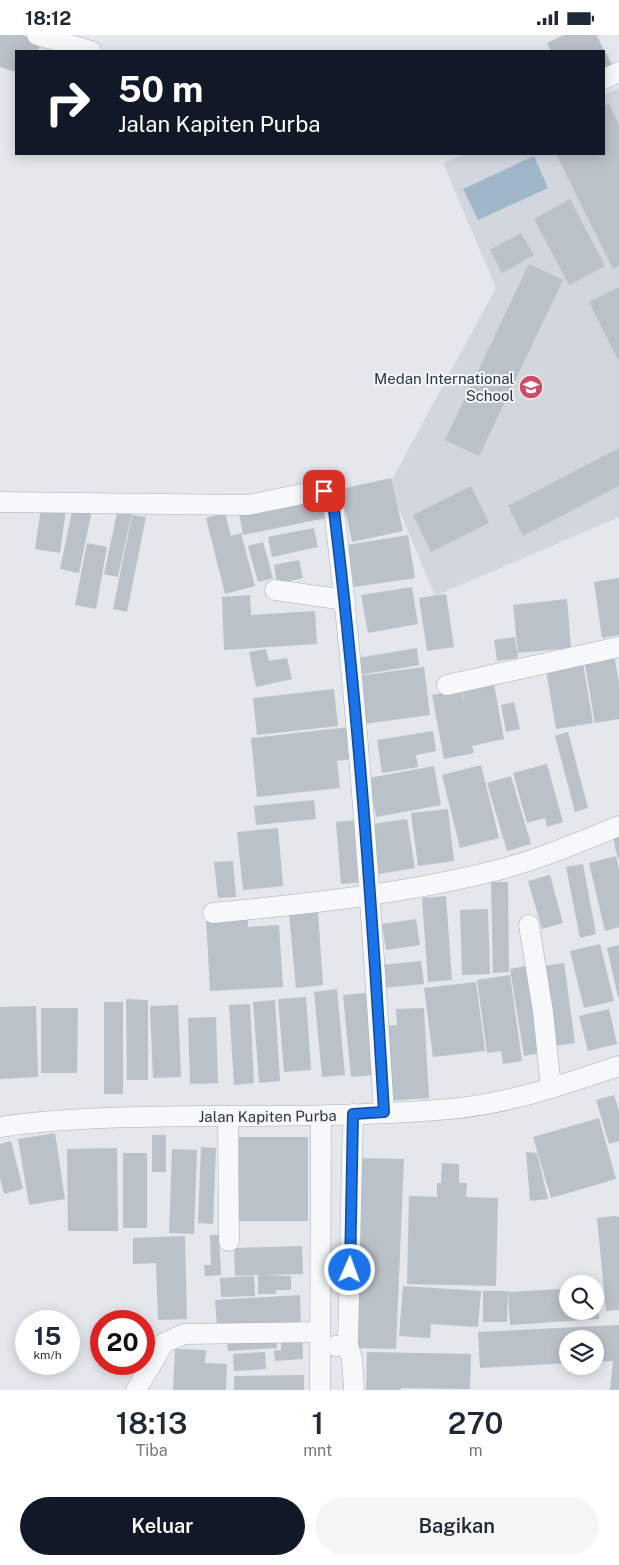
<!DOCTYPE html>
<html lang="id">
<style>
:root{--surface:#fff;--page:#f6f6f7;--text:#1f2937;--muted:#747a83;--accent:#111827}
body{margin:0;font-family:"Public Sans",sans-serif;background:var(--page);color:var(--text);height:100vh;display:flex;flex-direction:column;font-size:19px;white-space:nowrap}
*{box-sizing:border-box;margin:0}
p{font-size:16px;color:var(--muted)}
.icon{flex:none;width:28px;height:28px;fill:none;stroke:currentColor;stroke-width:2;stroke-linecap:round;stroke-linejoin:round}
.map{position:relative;height:1355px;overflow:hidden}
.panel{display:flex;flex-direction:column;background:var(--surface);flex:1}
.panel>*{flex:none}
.hud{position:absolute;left:15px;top:15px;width:590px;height:105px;border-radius:0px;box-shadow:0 2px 12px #0003;background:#111827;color:#fff;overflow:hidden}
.buttons{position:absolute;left:559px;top:1240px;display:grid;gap:10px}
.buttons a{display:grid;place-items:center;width:45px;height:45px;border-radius:50%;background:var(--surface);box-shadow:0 2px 12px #0003;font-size:25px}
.speed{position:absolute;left:15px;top:1275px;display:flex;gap:10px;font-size:25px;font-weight:700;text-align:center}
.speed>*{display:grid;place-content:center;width:65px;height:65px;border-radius:50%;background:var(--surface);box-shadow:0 2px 12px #0003;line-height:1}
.speed small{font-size:12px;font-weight:400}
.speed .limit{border:8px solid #d22;background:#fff;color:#111}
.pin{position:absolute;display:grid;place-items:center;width:42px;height:42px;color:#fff;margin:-21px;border-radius:10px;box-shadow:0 2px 8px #0006}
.me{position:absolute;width:55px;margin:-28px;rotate:2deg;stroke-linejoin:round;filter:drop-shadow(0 0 4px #0008)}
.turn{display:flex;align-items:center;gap:18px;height:105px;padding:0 20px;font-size:22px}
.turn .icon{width:65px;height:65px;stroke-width:2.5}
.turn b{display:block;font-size:35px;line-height:42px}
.eta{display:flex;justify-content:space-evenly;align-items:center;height:85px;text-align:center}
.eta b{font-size:30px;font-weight:600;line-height:35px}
.action{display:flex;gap:10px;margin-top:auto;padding:10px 20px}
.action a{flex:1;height:58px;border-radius:30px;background:var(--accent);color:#fff;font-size:20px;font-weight:600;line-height:58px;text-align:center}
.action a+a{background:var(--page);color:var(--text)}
.status{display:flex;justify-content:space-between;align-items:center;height:35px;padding:0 25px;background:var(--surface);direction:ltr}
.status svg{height:14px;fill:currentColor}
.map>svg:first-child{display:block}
</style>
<div class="status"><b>18:12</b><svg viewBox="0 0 49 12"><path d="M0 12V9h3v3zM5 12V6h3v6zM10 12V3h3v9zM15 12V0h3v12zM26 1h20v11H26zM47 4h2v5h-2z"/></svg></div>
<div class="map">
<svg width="619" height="1355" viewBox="0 0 619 1355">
<rect width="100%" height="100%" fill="#e4e7eb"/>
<path fill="#d2d6dd" d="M619,53V482L435,561L389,450L496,253L443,128L466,119H604V60Z"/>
<path fill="#a0b7ca" d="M534,121L548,153L478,185L463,154Z"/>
<path fill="#bbc1c8" d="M0,0H22L41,6L38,16H16V37L0,32Z
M564,0H597L604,16H551L547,8Z
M606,18L612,30L604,34V19Z
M609,69L619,89V231L613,234L556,119H604V71Z
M570,164L605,231L569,250L534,184Z
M521,198L534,220L502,238L490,215Z
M529,229L563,245L479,421L445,405Z
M619,252V327L589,267Z
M619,413V451L523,501L508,471Z
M391,443L403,496L352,507L341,454Z
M471,451L489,488L431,517L413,480Z
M322,461L326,483L243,500L239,478Z
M73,471L92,475L79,538L60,534Z
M41,472L66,475L60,518L35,514Z
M118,474L132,477L118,542L104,539Z
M225,478L231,501L241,498L255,551L225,559L206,483Z
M132,480L146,482L127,577L113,574Z
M314,493L318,512L272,522L268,502Z
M408,500L415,543L354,552L347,510Z
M263,507L273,543L258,547L248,511Z
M87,508L107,512L96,574L75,570Z
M299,525L303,543L277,549L274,530Z
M619,543V600L602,603L594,547Z
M412,552L418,589L368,598L361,560Z
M446,559L454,612L427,616L419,563Z
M250,560L251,580L315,576L317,609L224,615L222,562Z
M567,564L571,613L518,618L513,570Z
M515,602L518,623L497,626L494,605Z
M417,613L419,630L359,640L357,623Z
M266,614L269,626L287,623L292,644L256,652L249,617Z
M614,619L619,648V684L595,688L584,624Z
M583,628L593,688L556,694L546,635Z
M424,632L430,680L364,689L357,641Z
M494,649L504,704L472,711L474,718L444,724L432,660L461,654L465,673L462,655Z
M334,654L338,691L257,700L253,663Z
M514,667L520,694L506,697L501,670Z
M349,692L352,724L337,726L340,753L257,762L251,703Z
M433,696L436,716L416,720L418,732L382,738L377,705Z
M568,697L588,773L575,777L555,701Z
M547,729L563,787L547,792L545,783L527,788L513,738Z
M481,730L499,803L460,813L442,740Z
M434,731L441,770L376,782L369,743Z
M511,741L531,809L507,816L487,748Z
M314,765L316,784L256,790L254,771Z
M448,774L454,826L418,831L411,778Z
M407,784L415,833L379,839L372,789Z
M358,785L363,847L341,849L336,787Z
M278,793L283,851L243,855L237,797Z
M619,801V824H618L613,803Z
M616,821L619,835V892L605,896L589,828Z
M233,826L236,862L218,863L214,827Z
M583,829L596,899L580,903L566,832Z
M550,840L563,888L542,894L528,846Z
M491,847H508L509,937L493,938Z
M446,861L452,945L428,947L422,863Z
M488,874L490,939L462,940L460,875Z
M318,876L323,950L296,953L289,878Z
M248,879V892L279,890L283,952L210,956L206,882Z
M416,884L420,910L386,915L382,889Z
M600,909L614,966L584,973L570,916Z
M619,910V962H618L607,913Z
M421,926L424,949L383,953L381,930Z
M564,928L575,1008L549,1012L539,932Z
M531,930L545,1017L524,1021L510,934Z
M510,940L522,1026L503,1029L501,1016L487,1018L477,945Z
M476,947L485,1016L433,1022L424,953Z
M337,954L345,1040L322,1042L314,957Z
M366,958L374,1040L351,1042L343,960Z
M306,962L311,1035L284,1037L278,964Z
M126,964L148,965V1045H127Z
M275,965L280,1046L259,1048L253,967Z
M104,967H123V1059H104Z
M250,969L254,1048L234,1050L229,970Z
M178,970L181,1042L153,1043L150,971Z
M36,971L38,1042L0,1044V972Z
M41,973H78L77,1038H41Z
M424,973L429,1063L386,1066L382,991L397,990L396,974Z
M609,974L617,1009L588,1016L579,981Z
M216,982L218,1048L190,1049L188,983Z
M614,1060L619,1076V1106L609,1109L596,1065Z
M599,1083L616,1144L551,1163L533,1102Z
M55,1098L65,1164L29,1170L18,1104Z
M152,1100H166V1137H152Z
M239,1102H308V1186H239Z
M11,1106L23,1154L4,1159L0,1143V1109Z
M201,1112L216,1113L213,1189L198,1188Z
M117,1113L118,1196H68L67,1114Z
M172,1114L197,1115L194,1199L169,1198Z
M526,1117L537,1118L548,1164L530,1166Z
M123,1118H147V1193H123Z
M362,1123L404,1124L396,1314L355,1313Z
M442,1128L459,1129V1148H467L466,1162L498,1163L496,1251L407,1249L409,1161L437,1162V1148H441Z
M614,1181L619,1182V1275L606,1276L597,1183Z
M210,1200H219L221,1240L205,1241L204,1230H211Z
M185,1201L187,1284L158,1285L156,1228L133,1229V1203Z
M302,1211L303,1239L264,1240L291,1241V1255H276V1259H258V1240L235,1241L234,1213Z
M254,1241L255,1261L221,1262L220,1243Z
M403,1251L481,1256L478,1292L431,1289L430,1303L399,1301Z
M561,1254V1263H568V1276H595V1261H597L599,1284L510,1290L508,1257Z
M483,1256H508L507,1287H483Z
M300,1260L301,1290L217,1294L215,1265Z
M619,1290V1355H610L613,1326L595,1327V1304H568V1328L480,1333L478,1297Z
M277,1300V1313L228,1316L227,1303Z
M302,1300L303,1324L275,1326L274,1316L281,1315V1302Z
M175,1314L206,1315L205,1328L227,1329L226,1355H173Z
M265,1317L266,1334L234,1336L233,1319Z
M367,1317L471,1319L470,1354L401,1353V1355H366Z
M304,1340V1355H234V1341Z"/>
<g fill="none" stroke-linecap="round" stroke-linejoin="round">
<g stroke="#a9aeb5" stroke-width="21">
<g id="minor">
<path d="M37,0L91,16"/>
<path d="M604,44L619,37"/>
<path d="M0,467L248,470L317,456C326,456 329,458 333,467C358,669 371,873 384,1077"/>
<path d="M275,555L345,565"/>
<path d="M447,650L619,612"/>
<path d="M213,878C307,869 402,859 494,836C537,825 578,808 619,791"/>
<path d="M529,890L543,977L551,1053"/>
<path d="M228,1081L229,1206"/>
<path id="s1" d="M0,1092C67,1082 133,1082 200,1081C284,1081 367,1081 450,1074C509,1069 564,1049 619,1031"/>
<path d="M348,1310L353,1079"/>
<path d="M335,1311L348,1310L352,1324L354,1355"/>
<path d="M136,1355L164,1308L184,1299L320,1297"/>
<path d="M320,1355L321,1081"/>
</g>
</g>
<use href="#minor" stroke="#f6f8f9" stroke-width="20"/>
</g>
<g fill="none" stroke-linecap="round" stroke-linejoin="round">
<g stroke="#114b97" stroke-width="12">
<path id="route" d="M324,456L330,459L333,467C358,670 372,873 384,1077L353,1079L350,1235"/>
</g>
<use href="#route" stroke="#1a73e8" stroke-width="9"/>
</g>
<defs>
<g id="school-disc" transform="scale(1.25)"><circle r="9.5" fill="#cc4d67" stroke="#f3f6f8"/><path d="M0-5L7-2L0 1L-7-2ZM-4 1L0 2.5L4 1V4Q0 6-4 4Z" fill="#fff"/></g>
</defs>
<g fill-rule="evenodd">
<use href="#school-disc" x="531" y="352"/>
</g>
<g text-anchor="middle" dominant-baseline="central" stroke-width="4" stroke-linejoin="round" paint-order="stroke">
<g font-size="15" fill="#2b3643" stroke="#f3f6f8" text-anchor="end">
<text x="514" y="343">Medan International<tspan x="514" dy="17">School</tspan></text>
</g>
<g font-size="15" fill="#2b3643" stroke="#f3f6f8">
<text stroke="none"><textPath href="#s1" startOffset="268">Jalan Kapiten Purba</textPath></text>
</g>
</g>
</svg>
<div class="buttons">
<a><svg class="icon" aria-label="search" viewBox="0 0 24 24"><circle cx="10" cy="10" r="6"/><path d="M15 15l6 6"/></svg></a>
<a><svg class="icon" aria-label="layers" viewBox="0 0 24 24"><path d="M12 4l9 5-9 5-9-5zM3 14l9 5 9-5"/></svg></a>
</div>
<div class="speed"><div>15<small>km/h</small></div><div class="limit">20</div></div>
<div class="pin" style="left:324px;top:456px;background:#d93025"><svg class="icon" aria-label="arrive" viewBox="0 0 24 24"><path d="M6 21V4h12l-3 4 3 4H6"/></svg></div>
<svg class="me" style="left:350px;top:1235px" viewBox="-20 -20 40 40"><circle r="17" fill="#1a73e8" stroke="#fff" stroke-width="3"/><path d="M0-11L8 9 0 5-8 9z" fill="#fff"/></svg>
<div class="hud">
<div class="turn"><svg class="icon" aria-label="right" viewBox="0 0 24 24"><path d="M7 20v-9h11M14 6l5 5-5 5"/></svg><div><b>50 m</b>Jalan Kapiten Purba</div></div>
</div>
</div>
<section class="panel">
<div class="eta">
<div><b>18:13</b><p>Tiba</p></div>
<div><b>1</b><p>mnt</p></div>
<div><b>270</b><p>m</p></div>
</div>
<div class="action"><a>Keluar</a><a>Bagikan</a></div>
</section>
